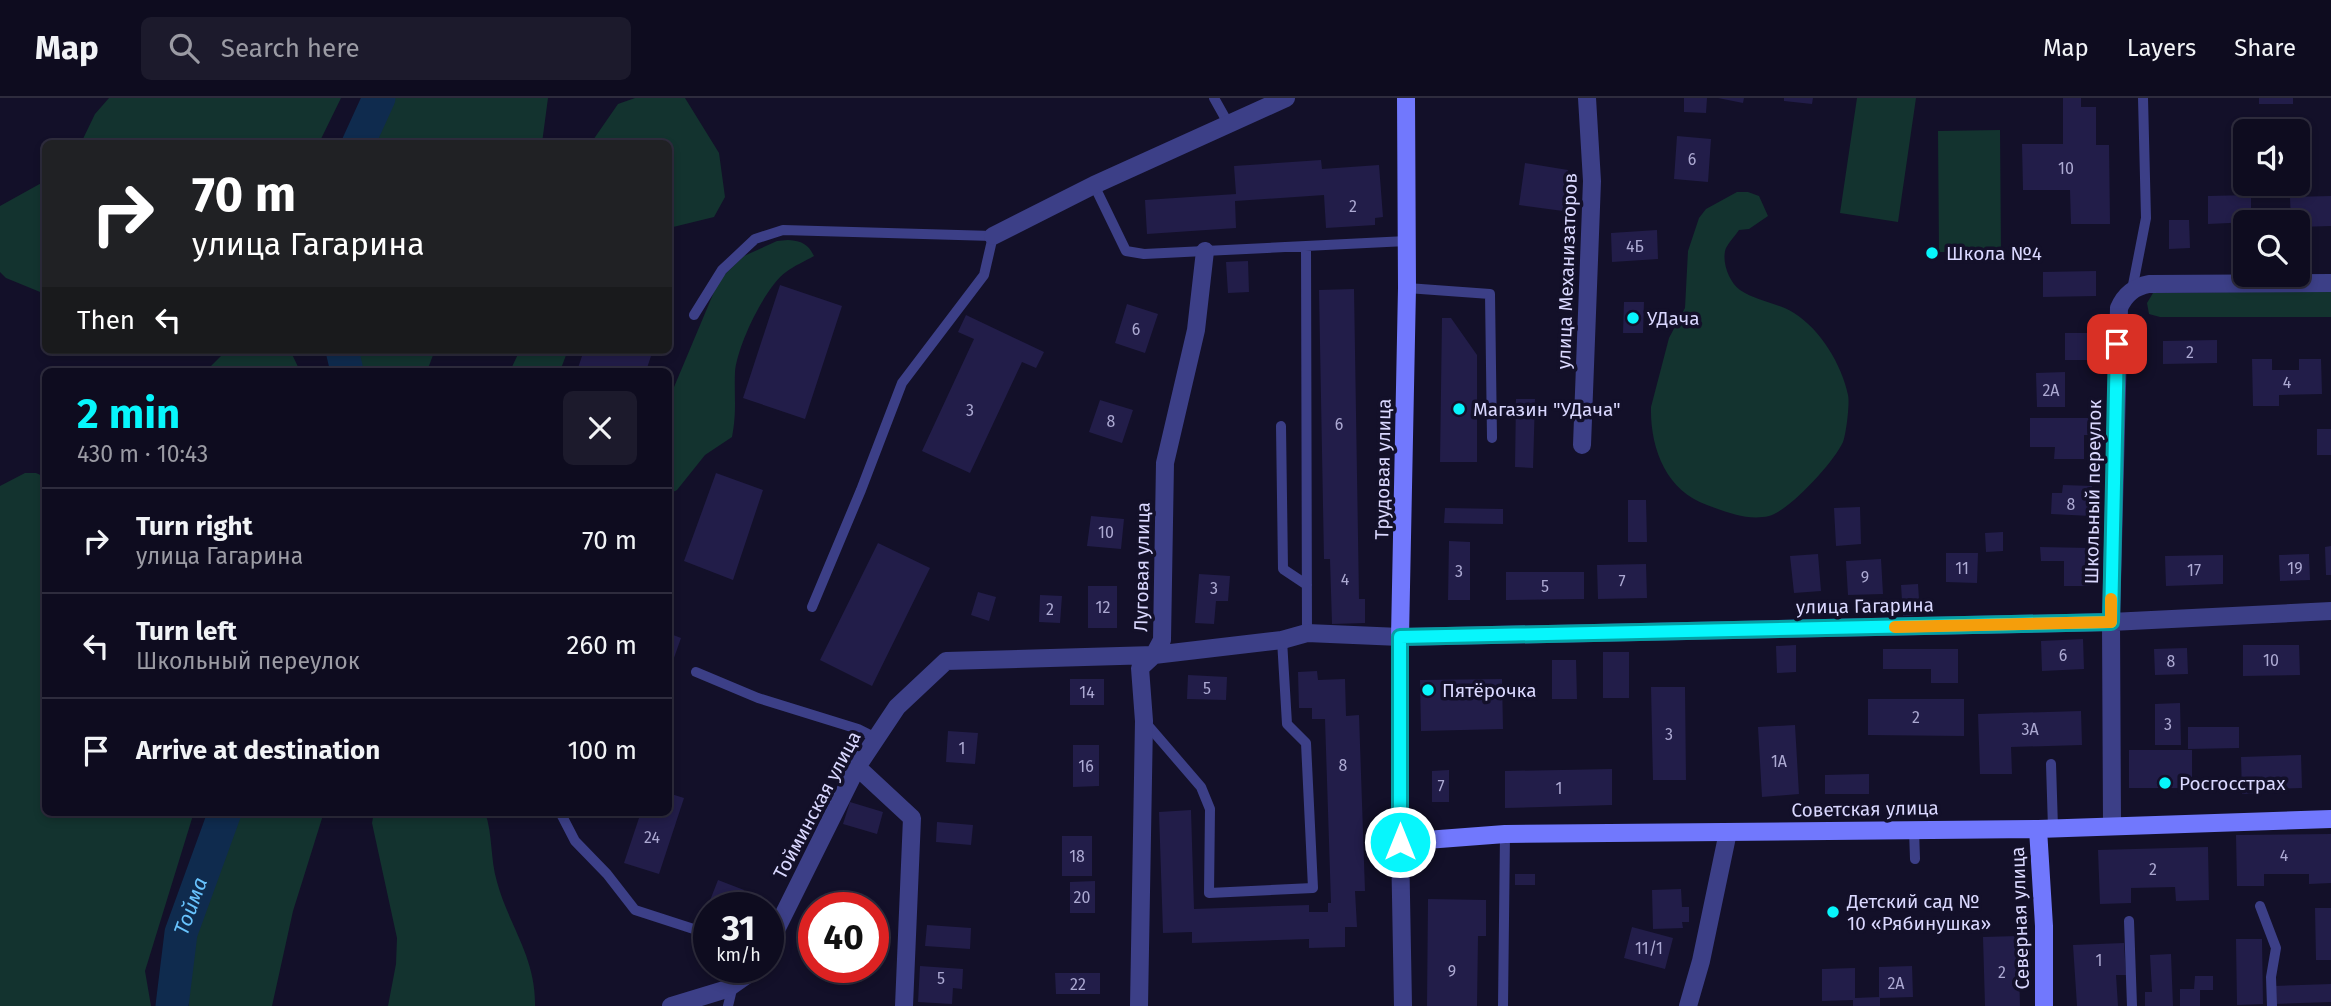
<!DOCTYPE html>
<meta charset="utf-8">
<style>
:root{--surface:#0e0c1f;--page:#1c1a2c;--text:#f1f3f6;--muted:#9b9ba4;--line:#2e2c3d;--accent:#07f6fc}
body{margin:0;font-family:"Fira Sans",sans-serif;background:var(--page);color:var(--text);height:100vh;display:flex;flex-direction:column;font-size:26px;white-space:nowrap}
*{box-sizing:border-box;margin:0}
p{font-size:23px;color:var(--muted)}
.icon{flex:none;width:38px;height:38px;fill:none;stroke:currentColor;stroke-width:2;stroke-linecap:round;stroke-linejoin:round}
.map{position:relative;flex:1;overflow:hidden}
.panel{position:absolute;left:42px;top:270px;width:630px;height:448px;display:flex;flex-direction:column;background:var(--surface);border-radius:10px;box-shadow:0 4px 10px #0003,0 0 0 2px var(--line)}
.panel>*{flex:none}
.top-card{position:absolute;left:42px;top:42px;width:630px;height:214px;border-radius:10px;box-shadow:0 4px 10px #0003,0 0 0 2px var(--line);background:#202124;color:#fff;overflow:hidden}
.buttons{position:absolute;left:2233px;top:21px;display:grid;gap:14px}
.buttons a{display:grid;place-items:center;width:77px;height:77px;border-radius:10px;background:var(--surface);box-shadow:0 4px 10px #0003,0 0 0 2px var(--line);font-size:35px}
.speed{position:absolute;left:693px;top:794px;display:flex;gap:14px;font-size:35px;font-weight:700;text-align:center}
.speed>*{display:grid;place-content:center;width:91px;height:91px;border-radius:50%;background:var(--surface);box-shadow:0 4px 10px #0003,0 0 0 2px var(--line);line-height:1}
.speed small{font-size:18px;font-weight:400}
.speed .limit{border:10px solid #d22;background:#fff;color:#111}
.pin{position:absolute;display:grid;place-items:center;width:60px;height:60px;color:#fff;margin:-30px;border-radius:14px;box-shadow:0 4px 10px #0006}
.me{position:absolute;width:77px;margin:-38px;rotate:0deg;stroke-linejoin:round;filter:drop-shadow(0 0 5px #0008)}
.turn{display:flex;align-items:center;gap:24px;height:147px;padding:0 35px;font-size:32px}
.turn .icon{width:91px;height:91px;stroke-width:2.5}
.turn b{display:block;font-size:49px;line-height:60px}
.then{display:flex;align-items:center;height:66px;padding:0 35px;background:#0003;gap:14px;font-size:26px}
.round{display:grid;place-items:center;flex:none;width:74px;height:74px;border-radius:10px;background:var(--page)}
.summary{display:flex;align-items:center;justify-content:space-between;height:119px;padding:0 35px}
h1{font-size:42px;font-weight:700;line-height:52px;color:var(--accent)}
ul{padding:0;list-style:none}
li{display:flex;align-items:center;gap:21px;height:105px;padding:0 35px;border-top:2px solid var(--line)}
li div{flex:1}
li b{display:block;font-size:26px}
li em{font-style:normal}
header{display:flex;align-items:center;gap:42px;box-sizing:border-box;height:98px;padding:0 35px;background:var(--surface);border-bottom:2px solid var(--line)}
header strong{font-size:33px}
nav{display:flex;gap:38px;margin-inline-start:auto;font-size:24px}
.search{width:490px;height:63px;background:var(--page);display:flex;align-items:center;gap:18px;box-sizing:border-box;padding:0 24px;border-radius:10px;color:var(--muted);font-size:26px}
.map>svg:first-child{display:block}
</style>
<header>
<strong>Map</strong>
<div class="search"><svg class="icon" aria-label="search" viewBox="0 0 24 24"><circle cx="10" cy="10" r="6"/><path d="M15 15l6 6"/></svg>Search here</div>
<nav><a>Map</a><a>Layers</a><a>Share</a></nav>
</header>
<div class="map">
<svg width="2331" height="908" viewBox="0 0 2331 908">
<rect width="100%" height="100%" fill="#131029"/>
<path fill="#13332f" d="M109,0H341L319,45H81L95,16Z
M389,0H548L542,45H369Z
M635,0H685L719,55L725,99L714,119L669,130L668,46L591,45L618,6Z
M1857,0H1916L1898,124L1840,115Z
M2000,32L2001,154H1939L1938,33Z
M45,83V196L6,180L0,174V108Z
M1737,94H1748L1759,98L1768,118L1749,131L1739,132C1735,138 1729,144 1726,150C1721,163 1729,184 1740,192C1756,203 1778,205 1794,215C1820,231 1842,267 1848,297C1850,305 1846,337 1843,344C1834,364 1789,413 1769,418C1748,423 1726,414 1707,407C1666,393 1650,350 1651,309L1669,240L1685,210L1688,153L1699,120L1706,111Z
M788,142C802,143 808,146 814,158C805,163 794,168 786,174C765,189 737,248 735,274C734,298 737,313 732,339L705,357L677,392L669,396V301L719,182L744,158L777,143Z
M2331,193V219H2160L2149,216L2147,205L2153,195Z
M227,252H290L300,273H206Z
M354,252H435L427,273H352Z
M520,252H568L560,273H510Z
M25,375H36L45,379L46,714H194L145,873L151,908H0V388Z
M213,714H324L293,813L272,908H189L181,835Z
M374,714H485C493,737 490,760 497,784C509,828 536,859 535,908H388L396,866L397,840L372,725Z"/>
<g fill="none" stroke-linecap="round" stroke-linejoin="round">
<g stroke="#0f2b4e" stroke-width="33">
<path d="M358,46L379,0"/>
<path d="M342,252L347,273"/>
<path id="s1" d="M172,908L181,835L225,714"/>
</g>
</g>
<path fill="#221d49" d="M1684,0H1707L1706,15L1684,14Z
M1718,0H1744L1743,5Z
M1784,0H1813L1812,6L1784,3Z
M2063,0H2081V9H2096V47H2109L2110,126H2071L2070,92H2023L2022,46H2063Z
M2259,0H2293V6H2259Z
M1677,38L1711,41L1708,84L1674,81Z
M1321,62L1322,71L1379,67L1383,119L1375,120V127L1326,130L1324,97L1235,103L1236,130L1147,136L1145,102L1236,96L1234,68Z
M1525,65L1568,72L1563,113L1519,107Z
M2251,97V124L2208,126V98Z
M2331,98V128L2298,129V124H2291L2290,99Z
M2169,122H2189L2190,150L2169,151Z
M1657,132L1658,161L1612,164L1611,135Z
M1248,163L1249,194L1228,195L1226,164Z
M2096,173V198L2043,199V174Z
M780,187L842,208L805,321L743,300Z
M1354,191L1359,501H1365V525L1332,526L1330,461H1324L1319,192Z
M1624,204H1644L1643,235H1623Z
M1127,206L1158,216L1145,255L1115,245Z
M966,217L1044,254L1036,270L1022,264L970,375L922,353L974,241L958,234Z
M1442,220H1451L1477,257V364H1440Z
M2065,235H2099V262H2065Z
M2217,242V265L2163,266V243Z
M584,252H653L646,273H577Z
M2252,261H2272V272H2299V261H2321L2322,296L2279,297V308H2253Z
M2065,274V309H2037L2036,275Z
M1516,301H1535L1533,370L1515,369Z
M1100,302L1133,312L1122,345L1089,334Z
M2030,320H2100V337H2084V361H2054L2055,349H2030Z
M2317,331H2331V357H2317Z
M716,375L763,392L733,482L684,463Z
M2063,387L2092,388L2091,418L2051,416L2052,395H2062Z
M1628,402H1646L1647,444H1628Z
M1860,409L1861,446L1836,448L1834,410Z
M1445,410L1503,411V426L1444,425Z
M1091,418L1124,421L1121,451L1087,448Z
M2003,434V453L1986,454L1985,435Z
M1449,443L1470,444V502H1448Z
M878,445L930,470L872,588L820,562Z
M2331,448V477H2326L2325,449Z
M2040,449L2090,450V488H2064V463H2041Z
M1946,455H1978L1977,485L1946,484Z
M1818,456L1821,493L1794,495L1790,458Z
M2309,456L2310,482L2280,483L2279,457Z
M2223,457V486L2166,488L2165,458Z
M1881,461L1883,496L1848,497L1846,463Z
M1646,466L1647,500L1598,501L1597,467Z
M1506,474H1584V501L1506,502Z
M1199,476L1230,478L1228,503H1216L1214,526L1195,525Z
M1918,486L1920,517L1903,518L1901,487Z
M1088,488H1117V530H1088Z
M978,494L996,499L989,523L971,517Z
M1040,497L1062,498L1060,525L1039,524Z
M668,535L681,540L669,574L668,573Z
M2083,541L2084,571L2042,573L2041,543Z
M1796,547V574L1777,575L1776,548Z
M2243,547H2299L2300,577L2243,578Z
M2187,550L2188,576L2155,577L2154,551Z
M1883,551H1958V585H1931V571H1883Z
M1603,554H1629V600H1603Z
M1552,562H1576L1577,601H1552Z
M1317,573L1318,582L1345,581L1346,618L1359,617L1365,793H1355L1357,829H1345V849L1309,850V841L1192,845V834L1163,835L1159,714L1191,712L1194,811L1309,807V814H1328V805H1331L1325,621H1312V610H1299L1298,574Z
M1188,577L1227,579L1226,602L1187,601Z
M1070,581H1104V607H1070Z
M1502,581L1503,631L1421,633L1420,582Z
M1651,589H1685L1686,682H1653Z
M1868,601H1964V638L1868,637Z
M2180,605L2181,647H2155V606Z
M2081,613L2082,647L2011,649L2012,676H1980L1978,616Z
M1795,627L1799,696L1762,699L1758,629Z
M2188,629H2239V650L2188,651Z
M948,633L978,635L975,666L946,664Z
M1073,647H1099V688L1073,689Z
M2129,652H2192V690H2129Z
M2301,657L2302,690L2260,691V695L2242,696L2241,659Z
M1612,671V707L1505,710V673Z
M1449,672V704H1432V673Z
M1869,676V696H1825V677Z
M668,695L684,700L659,776L624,765L641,714H668Z
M850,704L883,714L877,736L843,726Z
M937,724L973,727L971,747L936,744Z
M2331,736V785L2309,786V776H2264V788H2237L2236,737Z
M1062,738H1092V778H1062Z
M2208,749L2209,802L2176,803L2175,789L2131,790V805L2100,806L2098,752Z
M1515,776H1535V787H1515Z
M718,782L744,792L737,810H721L709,805Z
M1095,783V815H1070V784Z
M1681,791L1682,809H1689V824H1682L1683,830L1653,831L1652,792Z
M1428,801L1486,802V838H1478L1477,908H1427Z
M2315,810H2331V862H2316Z
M927,827L971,830L970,851L925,848Z
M1632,829L1673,840L1665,871L1624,860Z
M2018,838L2020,908H1985L1983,839Z
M2236,841H2262L2263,906L2237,907Z
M2124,845L2126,877H2116L2118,908H2077L2073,847Z
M2171,856L2173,908H2145V894H2152L2150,857Z
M920,868L963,871L962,891L953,890L952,906L918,904Z
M1912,868L1913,899L1880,900V908H1853V902L1822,903V871L1855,870V900L1879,899V869Z
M1055,875H1100V896H1056Z
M2195,878H2213V892H2200V908H2180V891H2194Z
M2331,886V904L2275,906L2274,888Z"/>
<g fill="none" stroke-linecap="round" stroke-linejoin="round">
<path stroke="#3c3f87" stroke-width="10" d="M1214,0L1228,25
M1094,87L1126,153L1144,156L1407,143
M1306,148L1307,535
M1407,190L1490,196L1492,340
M2132,192L2146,120L2143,0
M694,217L722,172L755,141L783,132L993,138L984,177L902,285L861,392L812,509
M1281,328L1283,471L1307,487
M696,574L758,600L858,631L876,640
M1145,624L1201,689L1210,711L1209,795L1313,790L1306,645L1287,626L1282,542
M2051,666L2053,730
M560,714L575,743L607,776L635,812L709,836
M1914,732L1915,761
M2260,808L2276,850L2271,879L2272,908
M2129,823L2132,908
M728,908L733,887
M1503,908L1505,736"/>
<path stroke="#3c3f87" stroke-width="18" d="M993,138L1094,87L1286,0
M1582,347L1592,83L1587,0
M857,669L912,720L904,908
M2112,727L2111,524L2119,210C2125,196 2134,189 2149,186L2331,185
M1400,744L1403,908
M768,848L857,669L897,609L946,563L1154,557L1282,542L1307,535L1400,539L2111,524L2331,513
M671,908L727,891L757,870
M1139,908L1144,623L1140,570L1154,557L1162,542L1165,365L1196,232L1205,153
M1688,908L1701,863L1728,734"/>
<path stroke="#7178fd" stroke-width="18" d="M1406,0L1407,190L1400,539V744L1505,736L2038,731L2331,721
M2038,731L2044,828V908"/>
</g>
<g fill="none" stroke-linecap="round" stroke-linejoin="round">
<g stroke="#05a0a4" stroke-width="18">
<path id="route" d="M1400,744V539L2111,524L2117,246"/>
</g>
<use href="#route" stroke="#07f6fc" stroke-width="12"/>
<path stroke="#f59e0b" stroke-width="12" d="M1895,529L2111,524V501"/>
</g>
<g fill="#07f6fc" stroke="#131029" stroke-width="2.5">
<circle cx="1932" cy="155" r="7"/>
<circle cx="1633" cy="220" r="7"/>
<circle cx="1459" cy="311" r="7"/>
<circle cx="1428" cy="592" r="7"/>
<circle cx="2165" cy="685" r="7"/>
<circle cx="1833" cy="814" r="7"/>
</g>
<g text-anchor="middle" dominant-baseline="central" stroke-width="7" stroke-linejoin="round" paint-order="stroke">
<g font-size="16" fill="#aca9d2">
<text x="1692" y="61">6</text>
<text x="2066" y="70">10</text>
<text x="1353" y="108">2</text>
<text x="1635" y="148">4Б</text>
<text x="1136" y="231">6</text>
<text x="2190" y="254">2</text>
<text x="2287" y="284">4</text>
<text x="2051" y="292">2А</text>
<text x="970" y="312">3</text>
<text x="1111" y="323">8</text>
<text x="1339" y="326">6</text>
<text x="2071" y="406">8</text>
<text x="1106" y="434">10</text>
<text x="1962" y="470">11</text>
<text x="2295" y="470">19</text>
<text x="2194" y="472">17</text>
<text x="1459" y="473">3</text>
<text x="1865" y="479">9</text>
<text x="1345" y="481">4</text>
<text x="1622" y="483">7</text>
<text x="1545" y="488">5</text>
<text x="1214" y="490">3</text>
<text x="1103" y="509">12</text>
<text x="1050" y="511">2</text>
<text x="2063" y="557">6</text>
<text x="2271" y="562">10</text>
<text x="2171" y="563">8</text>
<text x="1207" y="590">5</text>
<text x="1087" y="594">14</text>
<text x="1916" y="619">2</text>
<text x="2168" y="626">3</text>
<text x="2030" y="631">3А</text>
<text x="1669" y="636">3</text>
<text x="962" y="650">1</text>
<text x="1779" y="663">1А</text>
<text x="1343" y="667">8</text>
<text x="1086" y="668">16</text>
<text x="1441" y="688">7</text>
<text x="1559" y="690">1</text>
<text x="652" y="739">24</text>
<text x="2284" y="757">4</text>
<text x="1077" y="758">18</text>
<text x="2153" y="771">2</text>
<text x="1082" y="799">20</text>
<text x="1649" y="850">11/1</text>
<text x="2099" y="862">1</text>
<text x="1452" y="873">9</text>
<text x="2002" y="874">2</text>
<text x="941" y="880">5</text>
<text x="1896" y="885">2А</text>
<text x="1078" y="886">22</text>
</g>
<g font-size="19" fill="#dad8ff" stroke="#131029" text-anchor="start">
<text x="1946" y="155">Школа №4</text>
<text x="1647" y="220">УДача</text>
<text x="1473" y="311">Магазин "УДача"</text>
<text x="1442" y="592">Пятёрочка</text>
<text x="2179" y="685">Росгосстрах</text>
<text x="1847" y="803">Детский сад №<tspan x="1847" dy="22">10 «Рябинушка»</tspan></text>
</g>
<g font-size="19" fill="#dad8ff" stroke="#131029">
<text transform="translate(1567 173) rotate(-88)">улица Механизаторов</text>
<text transform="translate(1383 371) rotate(-89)">Трудовая улица</text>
<text transform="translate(2093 394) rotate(-89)">Школьный переулок</text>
<text transform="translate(1142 469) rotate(-89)">Луговая улица</text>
<text transform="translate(1865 508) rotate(-1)">улица Гагарина</text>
<text transform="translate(817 707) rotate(-62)">Тойминская улица</text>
<text transform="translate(1865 711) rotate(-1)">Советская улица</text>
<text transform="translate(2020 820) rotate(-92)">Северная улица</text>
</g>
<g font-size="21" font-style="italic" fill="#68c3fd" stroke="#131029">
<text stroke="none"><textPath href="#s1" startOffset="102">Тойма</textPath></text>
</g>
</g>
</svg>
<div class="buttons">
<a><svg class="icon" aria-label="sound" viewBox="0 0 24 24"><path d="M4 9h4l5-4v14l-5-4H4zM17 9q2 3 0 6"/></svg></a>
<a><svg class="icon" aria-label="search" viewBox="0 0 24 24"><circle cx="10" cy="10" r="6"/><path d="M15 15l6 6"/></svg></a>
</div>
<div class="speed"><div>31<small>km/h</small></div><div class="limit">40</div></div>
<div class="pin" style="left:2117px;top:246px;background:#d93025"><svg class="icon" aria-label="arrive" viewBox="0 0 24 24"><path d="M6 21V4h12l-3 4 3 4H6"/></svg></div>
<svg class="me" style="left:1400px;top:744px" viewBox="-20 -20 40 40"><circle r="17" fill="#07f6fc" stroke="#fff" stroke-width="3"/><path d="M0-11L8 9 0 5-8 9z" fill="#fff"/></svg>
<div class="top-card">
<div class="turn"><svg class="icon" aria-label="right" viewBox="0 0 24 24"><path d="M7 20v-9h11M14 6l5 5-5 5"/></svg><div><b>70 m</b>улица Гагарина</div></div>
<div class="then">Then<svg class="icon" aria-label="left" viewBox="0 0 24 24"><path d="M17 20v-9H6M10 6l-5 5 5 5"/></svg></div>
</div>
<section class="panel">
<div class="summary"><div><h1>2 min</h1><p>430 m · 10:43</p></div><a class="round"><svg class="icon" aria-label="close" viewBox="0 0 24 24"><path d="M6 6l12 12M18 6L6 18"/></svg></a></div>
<ul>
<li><svg class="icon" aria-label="right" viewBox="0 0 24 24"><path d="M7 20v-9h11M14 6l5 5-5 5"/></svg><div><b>Turn right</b><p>улица Гагарина</p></div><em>70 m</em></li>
<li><svg class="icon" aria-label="left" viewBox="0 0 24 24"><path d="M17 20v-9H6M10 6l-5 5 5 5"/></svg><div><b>Turn left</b><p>Школьный переулок</p></div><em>260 m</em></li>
<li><svg class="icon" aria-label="arrive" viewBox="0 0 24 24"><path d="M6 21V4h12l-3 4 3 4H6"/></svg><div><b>Arrive at destination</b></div><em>100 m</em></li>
</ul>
</section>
</div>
